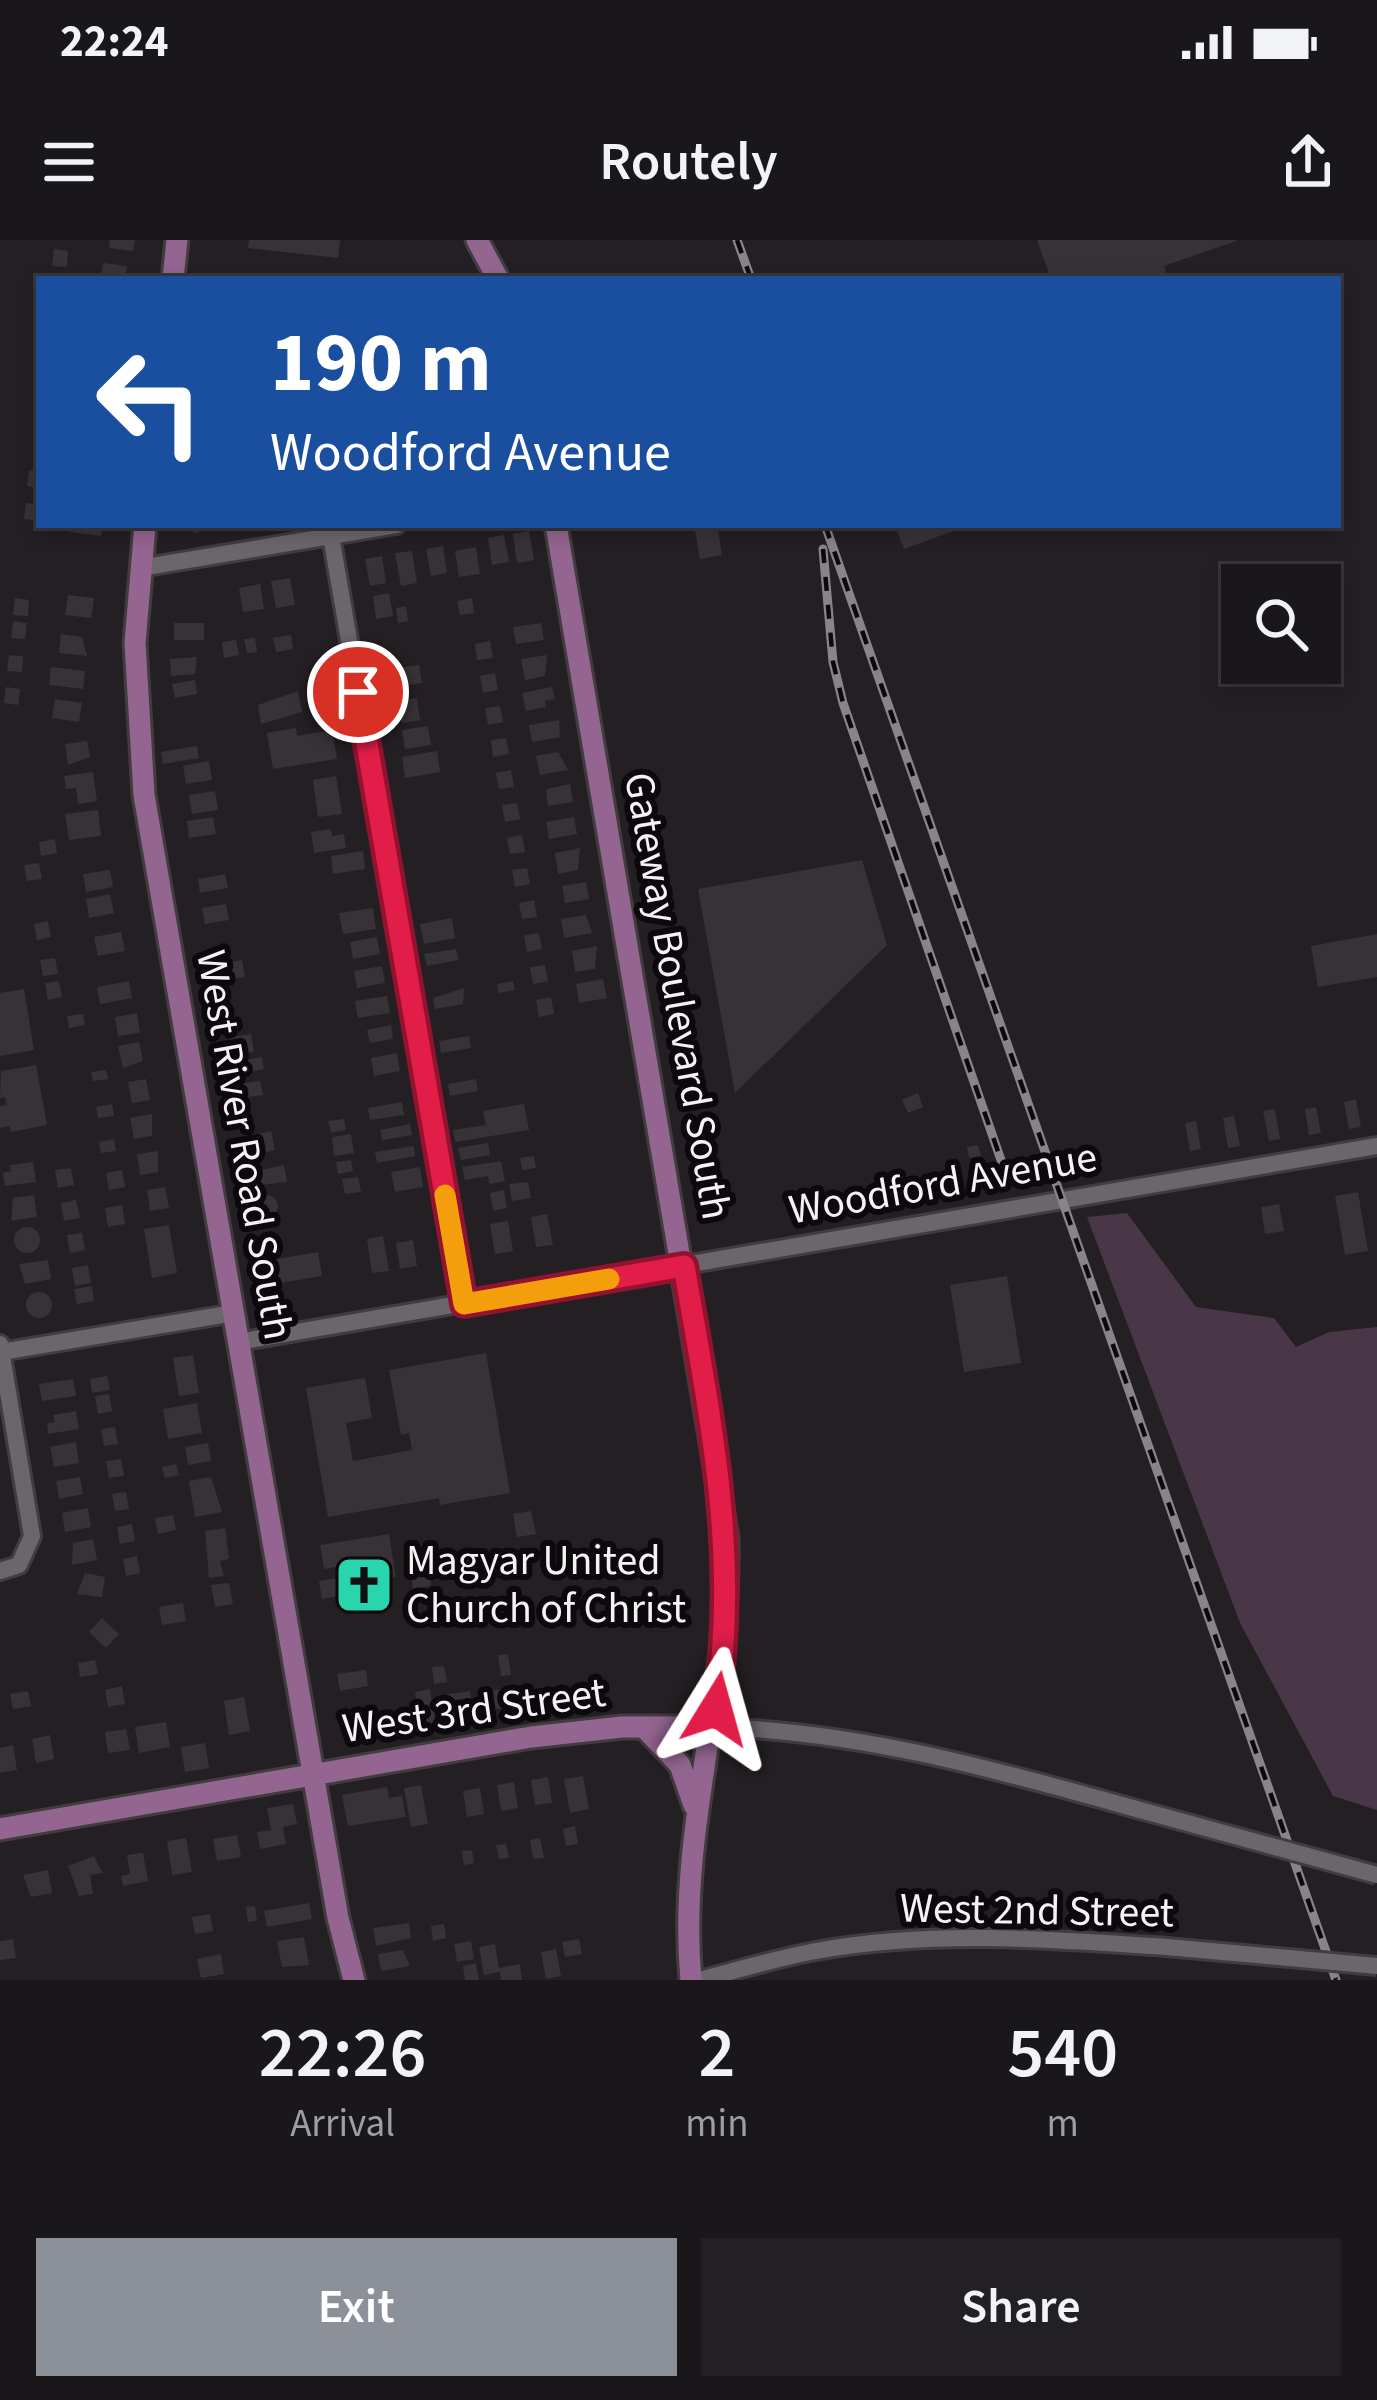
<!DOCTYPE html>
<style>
:root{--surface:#1a171a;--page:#232023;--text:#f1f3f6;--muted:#9f9fa2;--line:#383639;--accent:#8c9099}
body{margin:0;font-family:"Source Sans 3",sans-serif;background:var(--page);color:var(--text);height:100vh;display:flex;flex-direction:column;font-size:45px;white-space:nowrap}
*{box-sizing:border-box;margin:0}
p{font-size:39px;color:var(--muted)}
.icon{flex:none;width:66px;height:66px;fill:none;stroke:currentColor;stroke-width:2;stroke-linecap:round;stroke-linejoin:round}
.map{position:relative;height:1740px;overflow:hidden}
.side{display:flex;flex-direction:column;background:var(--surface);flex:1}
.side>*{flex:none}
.banner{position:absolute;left:36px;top:36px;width:1305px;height:252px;border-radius:0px;box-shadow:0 6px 18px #0003,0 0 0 3px var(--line);background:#1a4fa0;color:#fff;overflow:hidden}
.controls{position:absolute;left:1221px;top:324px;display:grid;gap:24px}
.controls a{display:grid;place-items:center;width:120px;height:120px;border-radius:0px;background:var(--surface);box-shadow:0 6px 18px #0003,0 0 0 3px var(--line);font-size:60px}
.pin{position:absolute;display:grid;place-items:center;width:102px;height:102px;color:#fff;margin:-51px;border:6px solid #fff;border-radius:50%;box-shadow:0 3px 12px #0007}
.me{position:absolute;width:132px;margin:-66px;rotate:8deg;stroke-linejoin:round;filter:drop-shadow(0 0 9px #0008)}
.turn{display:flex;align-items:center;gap:42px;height:252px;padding:0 36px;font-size:54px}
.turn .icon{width:156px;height:156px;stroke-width:2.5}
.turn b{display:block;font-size:84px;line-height:102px}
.eta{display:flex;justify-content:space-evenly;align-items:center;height:204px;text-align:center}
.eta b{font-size:72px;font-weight:600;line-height:84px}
.cta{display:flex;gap:24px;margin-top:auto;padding:24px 36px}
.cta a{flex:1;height:138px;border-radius:0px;background:var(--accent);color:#fff;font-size:48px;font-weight:600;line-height:138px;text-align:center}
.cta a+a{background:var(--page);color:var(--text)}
.status{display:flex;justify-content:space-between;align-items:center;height:84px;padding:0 60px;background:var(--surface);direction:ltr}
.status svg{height:33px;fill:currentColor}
header{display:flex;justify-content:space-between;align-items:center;height:156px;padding:0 36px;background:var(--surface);font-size:54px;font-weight:600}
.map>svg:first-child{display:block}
</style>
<div class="status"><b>22:24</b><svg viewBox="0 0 49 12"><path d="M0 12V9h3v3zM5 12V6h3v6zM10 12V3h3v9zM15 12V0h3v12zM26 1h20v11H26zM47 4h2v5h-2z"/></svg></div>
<header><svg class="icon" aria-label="menu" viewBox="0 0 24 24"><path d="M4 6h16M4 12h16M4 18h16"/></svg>Routely<svg class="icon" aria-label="share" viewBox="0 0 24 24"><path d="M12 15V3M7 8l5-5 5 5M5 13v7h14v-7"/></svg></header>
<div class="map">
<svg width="1377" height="1740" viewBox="0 0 1377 1740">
<rect width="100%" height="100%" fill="#231f23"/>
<path fill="#493647" d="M1127,973L1196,1067L1274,1078L1296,1107L1329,1092L1377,1087V1570L1333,1556L1240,1383L1087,977Z"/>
<path fill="#373236" d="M110,0H135L133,11L109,8Z
M249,0H340L338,18L248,8Z
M1037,0H1236V1L1164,26L1168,39H1051Z
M54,9L68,11L67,27L52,26Z
M103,23L127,26L125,39H101Z
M29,230L39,231V248L27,246Z
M26,263L39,264L38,281L24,279Z
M71,285H102L101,296L70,292Z
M193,285H225V287L194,293Z
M694,285H717L722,315L700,319Z
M895,285H967V286L904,309Z
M529,291L534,320L517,323L513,294Z
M504,295L509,322L492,325L488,298Z
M443,306L447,333L431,336L426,309Z
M476,307L480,334L459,337L455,311Z
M412,311L417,343L401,346L395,313Z
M382,316L386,343L370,346L365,319Z
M290,338L295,365L276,368L271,341Z
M260,344L264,369L243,372L239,348Z
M389,353L393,376L376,379L373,356Z
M68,355L94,358L91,378L65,375Z
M15,358L29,360L28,376L13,375Z
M472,358L474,373L460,375L457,361Z
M406,366L408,381L398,383L396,368Z
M13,381L27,383L25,399L11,398Z
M174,383H204V400H174Z
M541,383L544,400L516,404L513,387Z
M61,394L82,397L87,416L59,413Z
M291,395L293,409L276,412L273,398Z
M255,398L257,412L247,413L244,399Z
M236,400L239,415L224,418L222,402Z
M490,401L493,418L477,420L475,404Z
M9,415L23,416L22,432L7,431Z
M547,415L545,436L525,440L521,419Z
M197,417L195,434L171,436L170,419Z
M419,425L422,443L389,448L386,430Z
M51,427L85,431L83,449L49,445Z
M495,433L498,450L483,453L480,436Z
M195,440L197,454L175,458L172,444Z
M6,447L20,449L18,465L4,463Z
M552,447L555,459L545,461L546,467L526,471L522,453Z
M298,451L302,472L261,484L258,465Z
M417,458L420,480L402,483L398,461Z
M55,459L82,463L79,482L52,478Z
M500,466L503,482L488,485L485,468Z
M559,480L560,497L532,502L529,485Z
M428,486L431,505L405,509L402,490Z
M296,488L297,496L332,490L337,519L273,529L267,493Z
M506,498L509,514L493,517L491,500Z
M87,501L90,517L68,525L65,504Z
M197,506L199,518L163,524L161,512Z
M437,511L440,532L405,538L402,517Z
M558,512L568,530L540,535L536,516Z
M209,521L212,540L186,544L183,526Z
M511,530L514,547L499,549L496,533Z
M93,532L97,561L78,564L76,548L66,549L64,536Z
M336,536L342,574L318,577L313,540Z
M570,544L573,562L548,566L546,549Z
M215,551L218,570L192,574L189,555Z
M517,563L520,579L505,582L502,565Z
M98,570L101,596L69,600L65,574Z
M213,577L216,594L189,598L187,581Z
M574,577L577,594L549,599L546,582Z
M331,589L332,596L344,594L346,608L314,613L311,592Z
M522,595L525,612L510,614L507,598Z
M55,599L57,613L41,616L39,602Z
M580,608L578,630L558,634L555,613Z
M363,611L365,629L333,634L331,616Z
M862,620L887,705L735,853L698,649Z
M39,623L42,639L27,641L24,625Z
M527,628L530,644L515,647L512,630Z
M110,630L113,647L86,652L83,634Z
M225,634L228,648L200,653L198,639Z
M586,642L589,659L565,663L562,646Z
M110,654L114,673L89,678L86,659Z
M534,660L537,677L522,679L519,663Z
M226,664L229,680L205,684L202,668Z
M373,668L376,689L343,694L339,673Z
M586,675L592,693L564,698L561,679Z
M452,678L455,698L424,704L420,684Z
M48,681L51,697L37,700L34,684Z
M121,692L125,711L98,716L94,697Z
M539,693L542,709L527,712L524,695Z
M1377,694V737L1318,747L1311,706Z
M377,697L380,714L353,719L350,702Z
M597,706L595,729L575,732L572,711Z
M456,709L459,720L427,726L424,714Z
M55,718L58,734L43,736L40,720Z
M242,720L245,737L216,742L213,725Z
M545,725L548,741L533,744L530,727Z
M382,726L385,743L357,748L354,731Z
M603,739L607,758L579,763L576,744Z
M59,741L62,757L48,760L45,743Z
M129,741L132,758L100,764L97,747Z
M513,741L515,750L498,753L497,744Z
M464,748L463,764L435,769L433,758Z
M24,749L34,810L0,816V753Z
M387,756L390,773L358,778L355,761Z
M551,757L554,774L539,777L536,760Z
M137,773L140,793L118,796L115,777Z
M83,774L85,785L69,788L67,776Z
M391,785L393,799L370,803L367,790Z
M251,794L254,812L233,815L230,797Z
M469,796L471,808L441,813L439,801Z
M139,802L143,821L123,828L118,806Z
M397,813L400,831L374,836L371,818Z
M262,817L264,829L237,834L235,822Z
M36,825L47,885L11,892L10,886L0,888V866L6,865L5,857L0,858L1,831Z
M106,830L108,839L93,841L91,832Z
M146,839L150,860L132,863L128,842Z
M476,839L478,851L450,856L448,844Z
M260,841L263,855L241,858L239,844Z
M918,853L923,867L908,873L902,860Z
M1356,859L1361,887L1349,889L1344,862Z
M402,862L404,875L370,880L368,868Z
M112,864L114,876L98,878L96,867Z
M524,864L529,890L455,902L453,890L486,885L483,871Z
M1316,867L1321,893L1309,895L1305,869Z
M1275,869L1280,899L1269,901L1263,871Z
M152,874V896L134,899L130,878Z
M1234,876L1240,906L1228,908L1223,878Z
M344,879L346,890L331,893L328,881Z
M1196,881L1201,909L1190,911L1185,883Z
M410,884L412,895L382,900L380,890Z
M271,891L275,910L245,917L242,898Z
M351,894L354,913L334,916L332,897Z
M114,899L116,911L101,913L99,902Z
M488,903L490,915L461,920L458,908Z
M978,905L981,916L969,918L967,907Z
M414,906L415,916L377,923L375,912Z
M158,911V932L140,935L137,914Z
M534,916L536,928L522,930L520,918Z
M351,920L353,931L338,934L336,922Z
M501,921L505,941L489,944L488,936L465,940L462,927Z
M33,922L36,942L5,946L3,933L11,931L10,925Z
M284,925L287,942L251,946L249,933Z
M420,927L423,947L395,952L391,932Z
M71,928L74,945L58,948L55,930Z
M122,930L125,947L109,950L106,933Z
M358,937L361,952L345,954L342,939Z
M528,942L531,958L512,961L509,944Z
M165,947L169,968L150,971L147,950Z
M504,950L507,968L493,971L490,953Z
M1358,952L1368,1011L1345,1015L1335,956Z
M256 966a11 11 0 1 1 22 0a11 11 0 1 1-22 0Z
M34,955L37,977L11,981L13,958Z
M76,960L80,978L64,981L61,963Z
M1279,964L1284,991L1265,994L1261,967Z
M122,965L125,984L108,987L105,968Z
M547,974L553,1005L536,1007L531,977Z
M508,981L513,1011L495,1014L490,984Z
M169,985L177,1033L152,1038L144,989Z
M14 1000a13 13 0 1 1 26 0a13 13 0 1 1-26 0Z
M82,993L85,1010L70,1013L67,995Z
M383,996L389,1031L372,1033L367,999Z
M413,1000L417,1026L400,1029L396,1003Z
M318,1012L322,1036L275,1044L271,1020Z
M48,1020L51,1039L25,1044L19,1024Z
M88,1025L91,1043L75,1046L72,1028Z
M1007,1036L1021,1123L964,1132L950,1045Z
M92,1046L94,1061L77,1064L74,1049Z
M26 1065a13 13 0 1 1 26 0a13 13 0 1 1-26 0Z
M486,1113L510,1253L440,1265L439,1258L328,1277L306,1148L365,1138L372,1178L346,1183L353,1221L412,1210L409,1193L401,1195L389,1130Z
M193,1115L199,1153L179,1156L173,1118Z
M107,1136L110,1150L92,1153L90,1139Z
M73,1139L76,1156L42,1161L39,1144Z
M109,1154L112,1171L98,1174L95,1156Z
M197,1163L202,1193L168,1199L163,1169Z
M76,1171L79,1189L48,1194L47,1183L55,1182L53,1175Z
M115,1187L118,1204L104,1206L101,1189Z
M76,1202L79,1223L54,1227L50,1207Z
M208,1203L211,1221L188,1225L185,1207Z
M121,1219L124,1236L109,1238L106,1221Z
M176,1224L179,1235L165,1238L162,1227Z
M80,1237L83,1254L59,1259L56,1241Z
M211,1237L222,1272L195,1277L189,1241Z
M126,1252L129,1269L115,1271L112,1254Z
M88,1268L91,1287L65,1292L62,1273Z
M531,1271L536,1294L517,1297L513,1274Z
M173,1275L176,1290L158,1294L155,1278Z
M132,1284L135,1301L120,1304L117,1287Z
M225,1288L229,1319L220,1321L224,1336L209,1338L205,1291Z
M389,1294L396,1337L364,1343L360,1323L324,1329L320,1305Z
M93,1299L97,1320L72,1325L73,1303Z
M137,1316L140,1333L126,1336L123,1319Z
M429,1331L431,1346L413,1349L411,1334Z
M85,1333L105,1337L102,1357L77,1354Z
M352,1336L348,1354L322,1359L319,1341Z
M229,1343L233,1364L215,1367L211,1345Z
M183,1363L186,1381L162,1385L159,1367Z
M102,1378L119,1394L106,1408L89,1392Z
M508,1414L511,1435L501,1436L498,1415Z
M95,1420L98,1434L80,1437L78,1423Z
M444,1426L447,1442L434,1444L432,1427Z
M366,1430L368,1446L340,1451L337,1434Z
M122,1446L125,1464L108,1467L105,1450Z
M430,1449L436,1487L421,1489L415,1452Z
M501,1449L502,1468L487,1471L484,1452Z
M28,1451L31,1466L13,1469L10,1454Z
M470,1451L474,1478L447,1476L444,1455Z
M244,1457L250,1491L229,1495L224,1461Z
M166,1482L170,1507L139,1513L135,1487Z
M126,1489L130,1510L108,1513L105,1492Z
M50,1495L54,1519L36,1523L32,1499Z
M205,1503L209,1528L185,1532L181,1507Z
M13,1505L17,1530L0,1533V1508Z
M583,1536L589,1569L570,1573L564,1539Z
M548,1537L552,1563L535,1565L531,1540Z
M514,1542L518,1568L501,1571L497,1545Z
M421,1545L428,1584L411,1587L404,1548Z
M387,1547L389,1558L402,1556L406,1577L348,1586L342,1555Z
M480,1548L484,1574L467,1577L463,1551Z
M293,1564L297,1584L283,1587L286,1604L260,1609L257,1592L271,1590L267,1568Z
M575,1586L578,1604L566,1606L563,1589Z
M237,1595L241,1617L217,1621L213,1599Z
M186,1598L192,1632L172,1635L167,1601Z
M540,1598L544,1618L533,1619L530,1600Z
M506,1604L509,1618L499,1619L496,1605Z
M472,1610L474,1623L464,1625L462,1611Z
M143,1613L148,1641L123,1646L121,1636L130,1634L127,1615Z
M94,1616L103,1633L90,1635L93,1654L79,1656L68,1626Z
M48,1630L52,1653L31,1657L23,1635Z
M309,1663L312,1679L267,1687L264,1671Z
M255,1666L257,1681L248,1682L246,1667Z
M210,1674L213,1691L195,1694L192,1677Z
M409,1683L411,1698L376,1706L373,1688Z
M444,1684L446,1698L433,1701L431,1686Z
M304,1697L309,1725L282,1727L277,1701Z
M13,1699L16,1718L0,1720V1701Z
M579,1699L582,1714L565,1717L562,1702Z
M471,1701L474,1719L457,1722L454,1704Z
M495,1704L499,1728L520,1724L522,1740H501L500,1732L484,1735L479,1707Z
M556,1709L561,1736L546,1739L541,1712Z
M403,1710L410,1726L381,1731L378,1714Z
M221,1714L224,1734L201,1738L197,1719Z
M476,1723L479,1740H465L463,1726Z"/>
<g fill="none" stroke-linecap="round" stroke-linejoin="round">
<g stroke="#403c3f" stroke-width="22">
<path id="minor" d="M331,296L464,1064
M140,328L396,285
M238,1102L1377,906
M0,1104L32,1296L19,1325L0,1331
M1,1112L234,1073
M713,1487C855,1491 986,1527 1122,1565
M700,1740C738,1730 777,1718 816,1711C931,1690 1052,1699 1167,1707"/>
</g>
<g stroke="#403c3f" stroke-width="27">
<path id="major" d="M477,0L498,39
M173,39L177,0
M145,285L135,403L144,555L338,1678L354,1740
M556,285L727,1298C731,1448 677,1590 691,1740
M644,1487L680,1525L694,1565
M0,1589L531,1497L622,1487H713"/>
</g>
<use href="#minor" stroke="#6b666b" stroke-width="16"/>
<use href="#major" stroke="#936590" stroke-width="21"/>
<g stroke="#888588" stroke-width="9">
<path id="rail" d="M737,0L751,39
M825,285L1336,1740
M823,309L833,422L843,463L1002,923"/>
</g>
<use href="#rail" stroke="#0b090b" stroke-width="4.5" stroke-dasharray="14" stroke-linecap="butt"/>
<g stroke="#403c3f" stroke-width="22" stroke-linecap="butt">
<path id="minor-bridge" d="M1122,1565L1377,1635
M1167,1707L1377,1726"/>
</g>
<use href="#minor-bridge" stroke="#6b666b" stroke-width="16"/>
</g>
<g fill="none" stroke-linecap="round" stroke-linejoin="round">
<g stroke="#92132f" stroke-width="30">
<path id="route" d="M358,452L464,1064L684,1026C710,1178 740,1314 716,1469"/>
</g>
<use href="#route" stroke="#e11d48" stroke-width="21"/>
<path stroke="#f59e0b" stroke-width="21" d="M445,955L464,1064L609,1039"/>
</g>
<defs>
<g id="church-square" transform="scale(3)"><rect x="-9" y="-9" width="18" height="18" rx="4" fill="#29d5ad" stroke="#0b090b"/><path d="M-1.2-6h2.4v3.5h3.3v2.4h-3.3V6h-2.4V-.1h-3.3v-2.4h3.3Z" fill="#111"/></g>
</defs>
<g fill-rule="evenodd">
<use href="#church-square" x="364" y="1345"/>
</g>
<g text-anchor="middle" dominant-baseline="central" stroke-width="12" stroke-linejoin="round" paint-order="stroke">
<g font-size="42" fill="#f5f2f5" stroke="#0b090b">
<text transform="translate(677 756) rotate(80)">Gateway Boulevard South</text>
<text transform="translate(244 905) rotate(80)">West River Road South</text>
<text transform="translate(943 944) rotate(-10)">Woodford Avenue</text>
<text transform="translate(474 1471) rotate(-8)">West 3rd Street</text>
<text transform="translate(1037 1671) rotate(1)">West 2nd Street</text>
</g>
<g font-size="42" fill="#f5f2f5" stroke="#0b090b" text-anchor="start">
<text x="406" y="1321">Magyar United<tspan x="406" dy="48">Church of Christ</tspan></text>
</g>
</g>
</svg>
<div class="controls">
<a><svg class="icon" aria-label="search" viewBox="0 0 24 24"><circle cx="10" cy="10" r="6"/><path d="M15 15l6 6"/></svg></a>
</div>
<div class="pin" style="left:358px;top:452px;background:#d93025"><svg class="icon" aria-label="arrive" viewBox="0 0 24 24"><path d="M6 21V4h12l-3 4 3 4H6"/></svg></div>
<svg class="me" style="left:716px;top:1469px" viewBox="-20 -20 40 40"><path d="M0-17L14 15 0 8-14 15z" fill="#e11d48" stroke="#fff" stroke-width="4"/></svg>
<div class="banner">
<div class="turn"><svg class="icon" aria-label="left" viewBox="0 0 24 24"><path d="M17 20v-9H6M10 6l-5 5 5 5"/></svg><div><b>190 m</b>Woodford Avenue</div></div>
</div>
</div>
<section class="side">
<div class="eta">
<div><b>22:26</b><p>Arrival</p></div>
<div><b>2</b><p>min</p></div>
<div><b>540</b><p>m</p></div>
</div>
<div class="cta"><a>Exit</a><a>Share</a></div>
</section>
